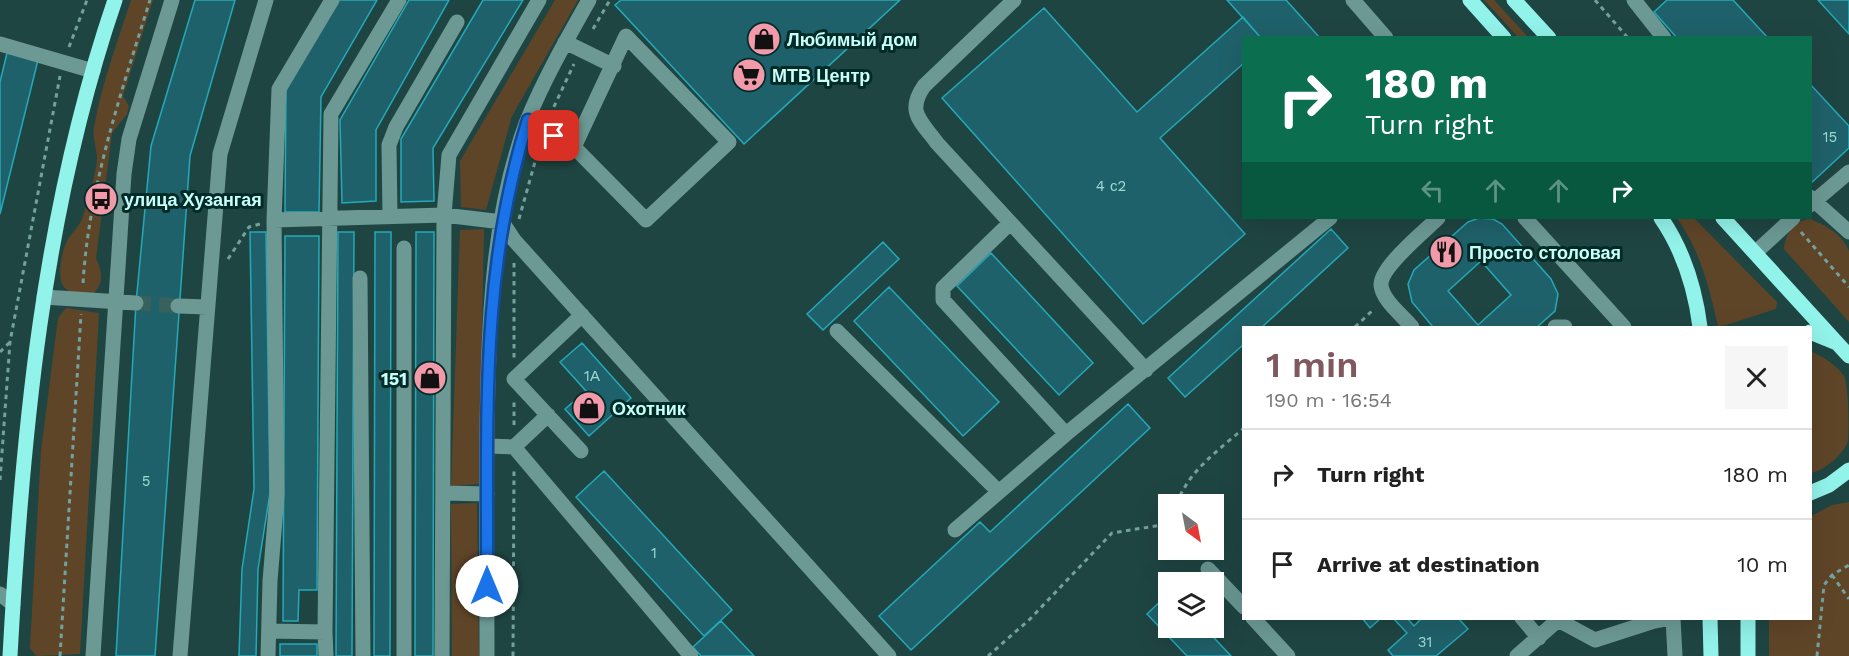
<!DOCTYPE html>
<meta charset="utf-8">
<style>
:root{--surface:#fff;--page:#f6f6f6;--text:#222;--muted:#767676;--line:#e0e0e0;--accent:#80585f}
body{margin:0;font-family:"Work Sans",sans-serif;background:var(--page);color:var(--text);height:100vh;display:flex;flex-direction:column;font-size:22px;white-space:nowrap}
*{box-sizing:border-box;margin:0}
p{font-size:20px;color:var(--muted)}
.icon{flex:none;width:33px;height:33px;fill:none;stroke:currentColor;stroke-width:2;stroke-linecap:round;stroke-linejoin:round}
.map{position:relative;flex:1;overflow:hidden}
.side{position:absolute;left:1242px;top:326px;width:570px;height:294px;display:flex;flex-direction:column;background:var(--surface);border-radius:0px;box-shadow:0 6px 24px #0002}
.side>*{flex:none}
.hud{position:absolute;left:1242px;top:36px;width:570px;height:183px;border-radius:0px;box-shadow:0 6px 24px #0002;background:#0b6e4f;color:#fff;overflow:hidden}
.needle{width:39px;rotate:148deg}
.tools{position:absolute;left:1158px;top:494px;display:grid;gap:12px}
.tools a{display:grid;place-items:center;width:66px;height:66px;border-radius:0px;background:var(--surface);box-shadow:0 6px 24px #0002;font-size:30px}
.pin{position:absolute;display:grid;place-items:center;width:51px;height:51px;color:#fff;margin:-26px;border-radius:12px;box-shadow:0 3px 9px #0006}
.me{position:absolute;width:66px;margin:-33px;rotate:0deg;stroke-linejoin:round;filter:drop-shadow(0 0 4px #0008)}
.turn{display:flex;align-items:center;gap:21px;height:126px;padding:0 24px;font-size:27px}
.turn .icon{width:78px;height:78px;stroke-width:2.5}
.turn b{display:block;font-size:42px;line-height:51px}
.lanes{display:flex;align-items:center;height:57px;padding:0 24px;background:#0003;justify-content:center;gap:30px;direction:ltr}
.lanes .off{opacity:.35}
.round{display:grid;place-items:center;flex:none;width:63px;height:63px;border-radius:0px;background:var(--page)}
.headline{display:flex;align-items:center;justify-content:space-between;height:102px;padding:0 24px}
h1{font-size:36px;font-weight:600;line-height:45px;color:var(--accent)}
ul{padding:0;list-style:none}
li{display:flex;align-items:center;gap:18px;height:90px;padding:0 24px;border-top:2px solid var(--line)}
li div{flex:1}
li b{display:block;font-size:22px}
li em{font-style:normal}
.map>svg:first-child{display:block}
</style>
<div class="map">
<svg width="1849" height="656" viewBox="0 0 1849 656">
<rect width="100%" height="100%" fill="#1f4542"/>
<path fill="#5f4528" d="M131,0H153L123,96L129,106L127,114L112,133L96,258C113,291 83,309 64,287C56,277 62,250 68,239C72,233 78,227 81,221C87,206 96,174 97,159C97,148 92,137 94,127C101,86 118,40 131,0Z
M555,0H578L512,116L486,210L461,207L460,161Z
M1484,0H1494L1528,37H1518Z
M1677,218H1694L1777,302L1776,309C1764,312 1725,327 1718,326C1709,287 1700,250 1677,218Z
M1810,219C1824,224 1844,236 1849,251C1849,263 1849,307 1849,322L1784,249C1785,234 1794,220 1810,219Z
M484,229L479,484L451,486L460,230Z
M66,308L99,313L80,654L36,656L30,648L41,451L58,318Z
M1810,351C1823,357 1836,364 1844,376C1849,386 1849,430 1848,441C1843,455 1825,470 1811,473Z
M1849,502V656H1769V618H1810L1811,516L1832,505Z
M477,503L479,656H452L451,504Z"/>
<path fill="#1f616a" stroke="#24a9ba" stroke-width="1.5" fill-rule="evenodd" d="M195,0H235L190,156L155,656H116L136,303L151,146Z
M338,0H377L321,97L319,212H285L286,89Z
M409,0H449L376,130V201L342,203L340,120Z
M483,0H523L433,148L434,201L401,202V139Z
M621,0H900L744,144L615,5Z
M1227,0H1286L1320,38H1261Z
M1667,0H1733L1768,38H1677L1654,12Z
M1818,0H1849V34Z
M1044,8L1137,112L1243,17L1261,38H1244V63L1160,138L1245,234L1143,324L942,98Z
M7,53L38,60L0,214V82Z
M1810,84L1849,126V148L1811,183Z
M1479,218L1493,219L1502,224L1551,279L1558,294L1555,311L1537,327H1433L1412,302L1408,284L1414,270L1468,222ZM1481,261L1511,295L1478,325L1448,291Z
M1331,229L1348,248L1262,327H1244V344L1185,397L1168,378Z
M250,232H266L270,493L258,569L256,656H239L242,569L254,489Z
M338,232H354L352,656H336Z
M375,232H391L390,656H374Z
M416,232H434L433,656H415Z
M285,236H319L317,590H299L298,621H283Z
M883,242L899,259L823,330L807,314Z
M991,253L1093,363L1059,395L957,286Z
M889,287L999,402L963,436L854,321Z
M582,343L631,398L589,436L565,409L586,391L560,362Z
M1128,404L1150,428L911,650L879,616L980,522L990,532Z
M604,471L732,610L704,636L576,497Z
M1168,594V627H1204L1231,656H1187L1147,614Z
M1362,618H1381L1370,628Z
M1393,618H1407L1414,626L1422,618H1458L1468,629L1436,656H1393L1388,650L1407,633Z
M721,621L754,656H701L693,647Z
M280,644H317V656H280Z"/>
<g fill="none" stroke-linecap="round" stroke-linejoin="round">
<path stroke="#38615d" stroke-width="15" stroke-dasharray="15 8" stroke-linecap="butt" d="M136,303L178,306"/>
<path stroke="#73a19d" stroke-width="3" stroke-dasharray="4.5 4.5" stroke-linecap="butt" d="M1595,0L1628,38
M593,29L610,0
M69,47L87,0
M550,115L574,64
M519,219L540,144
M1801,232L1849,287
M228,259L249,227L260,224
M514,263V359
M83,283C89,186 121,93 150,0
M1355,327L1374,309
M0,352L9,343
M514,425V401
M0,480L10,342L60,76
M1177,504C1187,472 1220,449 1244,428
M1192,549L1199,557
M1832,575L1849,599
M60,656L81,314
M513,656L514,470
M988,656L1030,619L1112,533L1168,524
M1817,656L1824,585L1832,575L1849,565"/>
<path stroke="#6c9994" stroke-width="15" d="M332,0L279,89L274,220L444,215L502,222L514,240L889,656
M1014,0L924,86C906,112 921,121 937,143L1146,370
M1353,0L1386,38
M1634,0L1664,38
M626,36L729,142L646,220L574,147Z
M565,42L614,66
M0,44L93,71
M528,120L574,147
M1810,197L1849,232
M1810,205L1849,172
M390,217L389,145L396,127L457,22
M1525,218L1624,327
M1010,223L943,288V300L1066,434
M1756,252L1793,218
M360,278L363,656
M44,297L136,303
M178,306L207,307
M1412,327C1403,316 1382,300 1381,285C1380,267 1425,231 1438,218
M1555,327H1565
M837,331L999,492
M487,446L514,447L548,415
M514,447L691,656
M581,451L514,379L582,315
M444,493L487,494
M955,530L1066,434L1330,218
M1208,569L1244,607
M0,594L13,604
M1253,618L1288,656
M1522,618L1539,638
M1673,618L1675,656
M269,631L325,632L326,656
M325,632L331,114L399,0
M93,656L124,174L129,139L172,0
M180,656L220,154L266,0
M268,656L270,581L277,495L274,220
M404,656V248
M442,656L444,215L449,155L539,0
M487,656C487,579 486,502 487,425C489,324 491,217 527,121C544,79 567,39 589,0
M1517,656L1558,620L1595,640L1654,621L1671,618"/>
<path stroke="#92f3ea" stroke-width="15" d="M1470,0L1504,38
M1514,0L1549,38
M1661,218C1683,250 1695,288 1700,327
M1723,218L1837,343
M1810,332L1837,343L1849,356
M1810,493L1829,485L1849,470
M1710,618L1711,656
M1748,618V656
M10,656C22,436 43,210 115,0"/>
</g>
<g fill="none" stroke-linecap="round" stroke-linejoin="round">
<g stroke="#114b97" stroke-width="15">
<path id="route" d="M487,586C488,427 479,274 528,120L554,136"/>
</g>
<use href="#route" stroke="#1a73e8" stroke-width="10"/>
</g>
<defs>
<g id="shop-disc" transform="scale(1.725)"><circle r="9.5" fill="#f39aaa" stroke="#022b28"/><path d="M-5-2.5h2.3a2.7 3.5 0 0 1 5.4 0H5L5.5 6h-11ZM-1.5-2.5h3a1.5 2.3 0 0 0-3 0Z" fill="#111"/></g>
<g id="supermarket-disc" transform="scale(1.725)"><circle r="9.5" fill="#f39aaa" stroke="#022b28"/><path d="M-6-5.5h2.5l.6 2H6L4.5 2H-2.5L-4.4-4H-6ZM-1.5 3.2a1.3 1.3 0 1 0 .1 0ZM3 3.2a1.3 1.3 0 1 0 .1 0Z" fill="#111"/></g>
<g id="bus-disc" transform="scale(1.725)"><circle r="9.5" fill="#f39aaa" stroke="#022b28"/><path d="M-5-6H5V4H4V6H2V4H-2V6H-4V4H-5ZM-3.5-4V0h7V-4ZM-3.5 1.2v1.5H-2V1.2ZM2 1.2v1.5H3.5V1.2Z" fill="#111"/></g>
<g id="restaurant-disc" transform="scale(1.725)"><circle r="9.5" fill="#f39aaa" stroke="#022b28"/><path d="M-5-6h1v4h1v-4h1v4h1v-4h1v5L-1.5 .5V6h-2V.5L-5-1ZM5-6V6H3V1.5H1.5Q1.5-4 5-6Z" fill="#111"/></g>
</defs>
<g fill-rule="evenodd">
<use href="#shop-disc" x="764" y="39"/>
<use href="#supermarket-disc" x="749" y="75"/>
<use href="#bus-disc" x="101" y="199"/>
<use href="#restaurant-disc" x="1446" y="252"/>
<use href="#shop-disc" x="430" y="378"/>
<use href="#shop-disc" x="589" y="408"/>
</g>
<g text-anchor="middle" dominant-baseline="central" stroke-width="6" stroke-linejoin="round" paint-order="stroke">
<g font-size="15" fill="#9ed8d5">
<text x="1830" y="137">15</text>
<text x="1111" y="186">4 с2</text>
<text x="592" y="376">1А</text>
<text x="146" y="481">5</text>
<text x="654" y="553">1</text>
<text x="1425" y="642">31</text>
</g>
<g font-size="18" font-weight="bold" fill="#c9fff9" stroke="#022b28" text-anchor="start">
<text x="787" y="39">Любимый дом</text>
<text x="772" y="75">МТВ Центр</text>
<text x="124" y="199">улица Хузангая</text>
<text x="1469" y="252">Просто столовая</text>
<text x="407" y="378" text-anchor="end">151</text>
<text x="612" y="408">Охотник</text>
</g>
</g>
</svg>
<div class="tools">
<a><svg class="needle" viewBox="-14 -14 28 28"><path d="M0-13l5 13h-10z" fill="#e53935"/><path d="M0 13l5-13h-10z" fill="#767676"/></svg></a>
<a><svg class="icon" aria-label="layers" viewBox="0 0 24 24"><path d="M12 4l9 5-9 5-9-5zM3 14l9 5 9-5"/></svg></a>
</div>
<div class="pin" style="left:554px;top:136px;background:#d93025"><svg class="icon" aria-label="arrive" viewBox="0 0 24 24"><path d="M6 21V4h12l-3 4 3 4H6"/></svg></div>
<svg class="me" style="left:487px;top:586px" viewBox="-20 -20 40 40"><circle r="19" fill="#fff"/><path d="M0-13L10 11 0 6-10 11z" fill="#1a73e8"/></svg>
<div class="hud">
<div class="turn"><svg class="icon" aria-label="right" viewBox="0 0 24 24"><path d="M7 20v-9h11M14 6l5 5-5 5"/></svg><div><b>180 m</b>Turn right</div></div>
<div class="lanes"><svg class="icon off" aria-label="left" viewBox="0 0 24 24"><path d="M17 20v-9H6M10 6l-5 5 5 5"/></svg><svg class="icon off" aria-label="ahead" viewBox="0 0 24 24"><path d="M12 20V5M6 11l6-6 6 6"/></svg><svg class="icon off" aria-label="ahead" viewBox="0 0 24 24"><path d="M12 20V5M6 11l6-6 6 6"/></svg><svg class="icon" aria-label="right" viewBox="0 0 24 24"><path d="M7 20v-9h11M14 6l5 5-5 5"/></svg></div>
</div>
<section class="side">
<div class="headline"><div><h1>1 min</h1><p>190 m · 16:54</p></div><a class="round"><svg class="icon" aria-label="close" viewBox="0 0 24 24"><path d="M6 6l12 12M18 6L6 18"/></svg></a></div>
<ul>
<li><svg class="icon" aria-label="right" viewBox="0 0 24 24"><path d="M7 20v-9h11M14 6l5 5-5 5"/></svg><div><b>Turn right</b></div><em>180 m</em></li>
<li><svg class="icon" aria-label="arrive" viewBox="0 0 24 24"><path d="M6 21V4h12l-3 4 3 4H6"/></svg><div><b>Arrive at destination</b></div><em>10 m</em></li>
</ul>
</section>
</div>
